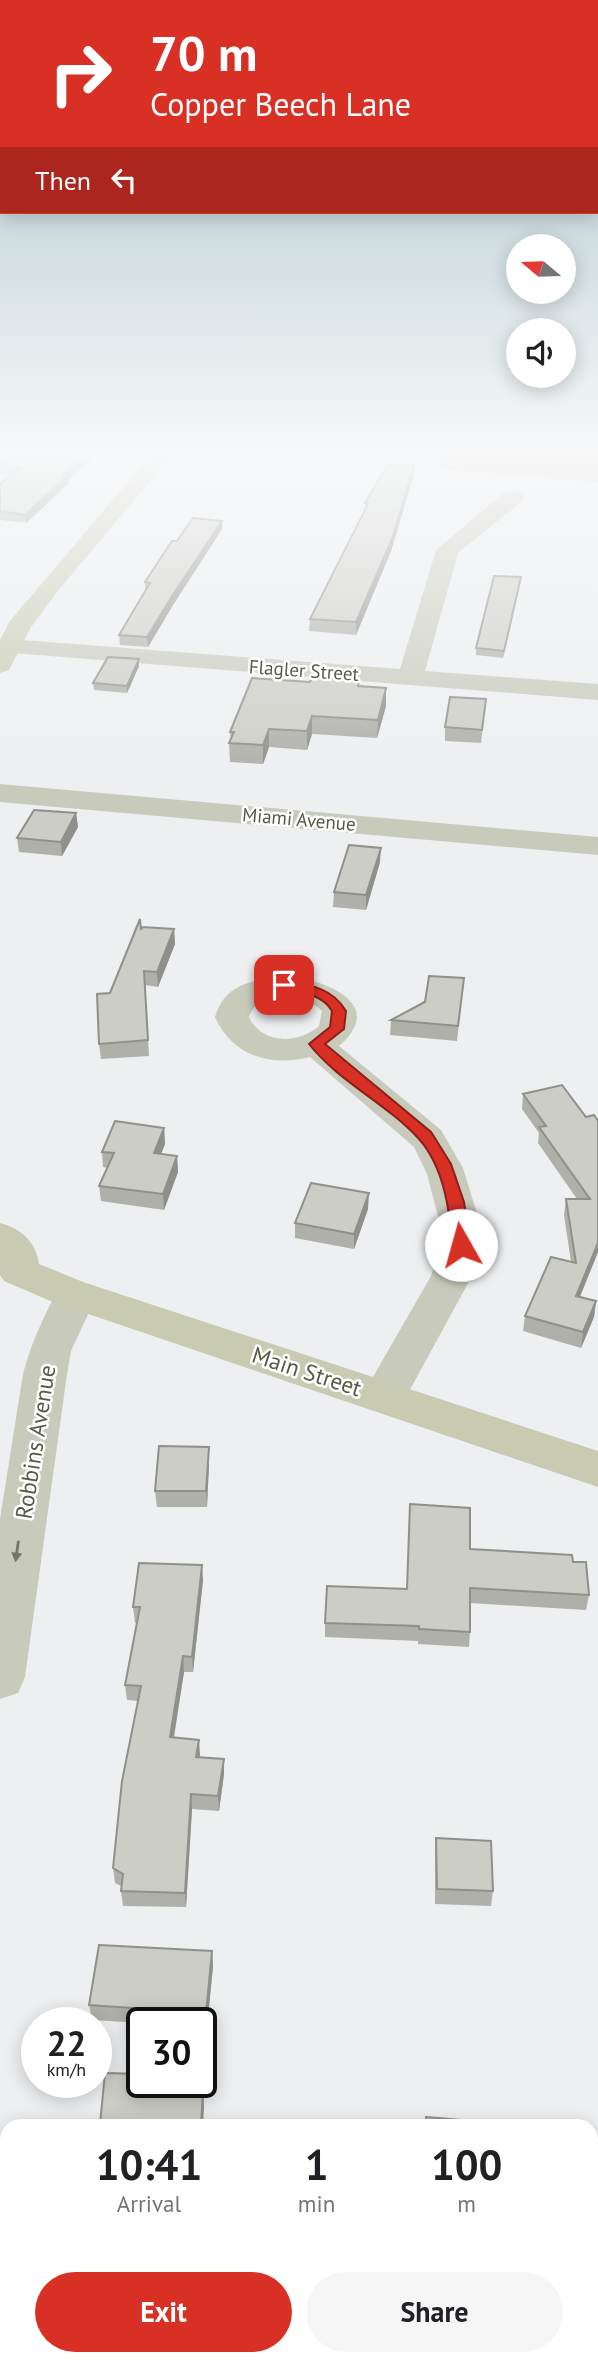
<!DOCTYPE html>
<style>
:root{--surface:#fff;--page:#f6f6f6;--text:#202124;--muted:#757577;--accent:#d93025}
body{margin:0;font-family:"PT Sans",sans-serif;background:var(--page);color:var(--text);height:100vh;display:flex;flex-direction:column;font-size:26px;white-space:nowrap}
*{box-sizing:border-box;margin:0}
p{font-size:23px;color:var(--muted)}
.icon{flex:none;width:38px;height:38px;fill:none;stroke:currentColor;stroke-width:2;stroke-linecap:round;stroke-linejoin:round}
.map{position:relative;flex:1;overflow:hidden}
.details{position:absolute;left:0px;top:2119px;width:598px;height:247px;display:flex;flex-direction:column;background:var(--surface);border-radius:21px 21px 0 0;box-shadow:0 4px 18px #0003}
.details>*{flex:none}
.top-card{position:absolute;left:0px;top:0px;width:598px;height:214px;box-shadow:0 4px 18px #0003;background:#d93025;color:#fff;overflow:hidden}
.needle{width:46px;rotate:289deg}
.buttons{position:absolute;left:506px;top:234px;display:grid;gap:14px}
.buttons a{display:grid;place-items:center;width:70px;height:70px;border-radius:50%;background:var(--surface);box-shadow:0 4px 18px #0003;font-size:35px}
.speed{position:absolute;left:21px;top:2007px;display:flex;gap:14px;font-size:35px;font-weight:700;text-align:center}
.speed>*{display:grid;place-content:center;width:91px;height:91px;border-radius:50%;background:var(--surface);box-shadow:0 4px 18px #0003;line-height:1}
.speed small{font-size:18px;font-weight:400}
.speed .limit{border:4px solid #111;border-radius:10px;background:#fff;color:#111}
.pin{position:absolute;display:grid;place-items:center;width:60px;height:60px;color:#fff;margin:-30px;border-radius:14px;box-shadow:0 4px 10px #0006}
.me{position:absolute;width:77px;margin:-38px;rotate:353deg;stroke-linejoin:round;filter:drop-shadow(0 0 5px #0008)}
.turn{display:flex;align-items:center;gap:24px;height:147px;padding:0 35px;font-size:32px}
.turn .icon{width:91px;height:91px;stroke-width:2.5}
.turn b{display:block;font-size:49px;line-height:60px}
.then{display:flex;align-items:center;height:66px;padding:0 35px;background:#0003;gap:14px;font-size:26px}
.eta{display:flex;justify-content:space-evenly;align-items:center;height:119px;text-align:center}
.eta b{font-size:42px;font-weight:800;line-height:49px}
.cta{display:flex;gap:14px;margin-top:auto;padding:14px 35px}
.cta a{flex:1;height:80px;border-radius:42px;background:var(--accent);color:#fff;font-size:28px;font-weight:800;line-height:80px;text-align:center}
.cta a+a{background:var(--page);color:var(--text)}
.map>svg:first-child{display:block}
</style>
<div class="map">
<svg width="598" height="2365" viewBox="0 0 598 2365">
<rect width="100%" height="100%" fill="#eeeff1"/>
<path fill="#eac1c2" d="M445,449H598V482L438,469Z"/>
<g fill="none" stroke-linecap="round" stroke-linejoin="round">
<path fill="#c8cabb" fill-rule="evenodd" d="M513,491L521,492L524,497L521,502L458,553L425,671L598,684V700L0,652V642L9,639L400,669L436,550L505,492Z
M0,784L598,837V855L0,802Z
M284,975C320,979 390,1002 339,1046L441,1130L463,1168L479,1220L481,1243L472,1276L400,1408L384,1412L368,1408L362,1396L431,1276L441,1243L439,1220L427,1174L414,1147L310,1057C271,1067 232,1056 215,1017C226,982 252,982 284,975ZM284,995C300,997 311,1000 322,1011L319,1026C298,1044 262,1045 249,1017C254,1001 269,999 284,995Z
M76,1280L91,1285L97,1295L71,1351L67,1374L25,1677L18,1693L0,1699V1519L23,1374C31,1343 45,1313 61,1285Z"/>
<path fill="#c8cab1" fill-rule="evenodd" d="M156,449H177L57,592L31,627L9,670L0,673V640L10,621Z
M0,1223C21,1229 36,1241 39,1264L83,1282L598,1451V1487L53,1302L4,1281L0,1275Z"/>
</g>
<path fill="#afb0aa" d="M18,449L68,480L69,483L26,523L0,520V484L12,475L0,474V464Z
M413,477L391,551L356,635L309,631L310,619L365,510V503Z
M222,529L173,605L148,647L120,645L119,635L145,590V582L177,541Z
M521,577L503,658L476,655V648Z
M139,659V666L127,693L94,690L93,683Z
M359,680V686L386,688V706L377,738L312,734L307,750L269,747L263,764L230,762L229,743L231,740L230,732L310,682Z
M486,699L481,743L445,741V727Z
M76,813L78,827L62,856L19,852L17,838Z
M380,862L366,910L333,907L334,892Z
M174,929L175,944L158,987L145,985L149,1056L101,1059L99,1044L110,993L141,930Z
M464,978L457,1041L390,1035L391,1020Z
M523,1094L586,1117L598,1252L580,1297L596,1301L594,1317L581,1348L523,1331L525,1316L571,1262L564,1215L566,1199H577L538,1143L539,1133L522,1109Z
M164,1128L165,1144L161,1154L177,1156L178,1172L164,1210L101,1201L99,1186L108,1168L103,1167L102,1152Z
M368,1209L354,1249L295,1238V1223Z
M209,1447V1463L207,1507H157L155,1491Z
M410,1504L470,1549L573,1562L589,1595L586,1610L470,1603V1632L469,1647L418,1644V1641L325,1637V1623L407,1589Z
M203,1580L193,1672H184L174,1738L199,1757L224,1759V1774L219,1811L192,1809L186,1907L123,1906L121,1891V1886L115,1883L113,1868L138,1701L127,1700L125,1685L137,1623H135L133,1607Z
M436,1838L493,1891L491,1906L435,1904V1853Z
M212,1951L213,1966L207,2027H201V2023H142L92,2020L89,2005Z"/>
<path fill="#8f908b" d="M93,449H103L68,480L69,483L26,523L25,515L64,474Z
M414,466L413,477L391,551L356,635V622Z
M222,521V529L173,605L148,647L147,637L172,596Z
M521,577L520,584L503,658L504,651Z
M139,659V666L127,693V686Z
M386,688V706L377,738L378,720Z
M312,716V734L307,750V731Z
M269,729V747L263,764V745Z
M76,813L78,827L62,856L61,842Z
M381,848L380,862L366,910V895Z
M174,929L175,944L158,987L157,972Z
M164,1128L165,1144L155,1169L154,1153Z
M177,1156L178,1172L164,1210L163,1194Z
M369,1193L368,1209L354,1249V1234Z
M598,1243V1252L574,1311L576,1296Z
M596,1301L594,1317L581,1348L583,1332Z
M209,1447V1463L207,1507L206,1491Z
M202,1565L203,1580L193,1672L192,1657Z
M183,1656L184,1672L171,1753L170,1737Z
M199,1740L200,1755L197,1772L196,1757Z
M224,1759V1774L219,1811L218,1796Z
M191,1794L192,1809L186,1907L185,1893Z
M212,1951L213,1966L207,2027L206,2013Z
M203,2093L204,2107L203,2126H201Z"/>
<path fill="#cccdc6" stroke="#8f908b" stroke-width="2" d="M18,449H93L64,474H68L25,515L0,511V484L21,468L0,465V464Z
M388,464L414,466L392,539L356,622L310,619L368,504L365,503Z
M193,518L222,521L172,596L147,637L119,635L150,583L145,582L172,541H177Z
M494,576L521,577L504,651L476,648Z
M108,657L139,659L127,686L93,683Z
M312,677L359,680L358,686L386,688L378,720L312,716L307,731L269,729L263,745L229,743L234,732H230L252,678L310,682Z
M450,697L486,699L482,730L445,727Z
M34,810L76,813L61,842L17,838Z
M349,845L381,848L366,895L334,892Z
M140,919L141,930L142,927L174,929L157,972L144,971L148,1040L99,1044L97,994L110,993Z
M429,976L464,978L458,1026L391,1020L425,1002Z
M562,1085L586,1117L594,1115L598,1121V1243L576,1296L596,1301L583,1332L525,1316L551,1257L576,1263L566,1199H590L539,1127L546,1126L523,1094Z
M115,1121L164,1128L154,1153L177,1156L163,1194L99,1186L114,1153L102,1152Z
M311,1183L369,1193L354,1234L295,1223Z
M159,1446L209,1447L206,1491H155Z
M410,1504L470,1508V1549L572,1555L573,1562H586L589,1595L470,1588V1632L419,1629V1626L325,1623L327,1586L407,1589Z
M139,1563L202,1565L192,1657L183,1656L170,1737L199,1740L196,1757L224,1759L218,1796L191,1794L185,1893L121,1891L123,1874L113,1868L122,1781L141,1686L125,1685L140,1607H133Z
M436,1838L491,1841L493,1891L437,1889Z
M99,1945L212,1951L206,2013L89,2005Z
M105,2073L142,2074V2082H182L181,2092L203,2093L201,2125L90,2126V2124H100Z
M426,2117L486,2122V2126H426Z
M102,2359H169V2362L208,2365H102Z
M426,2359H487V2365H426Z"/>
<defs><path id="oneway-solid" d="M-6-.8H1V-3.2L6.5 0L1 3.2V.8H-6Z" transform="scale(1.75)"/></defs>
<use fill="#747665" href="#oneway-solid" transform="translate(17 1551) rotate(98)"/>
<linearGradient id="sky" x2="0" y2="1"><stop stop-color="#a6c0c6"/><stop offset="0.58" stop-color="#f7f8f9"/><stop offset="1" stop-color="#f7f8f9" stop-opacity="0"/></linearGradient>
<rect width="598" height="780" fill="url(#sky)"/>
<path fill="#d93025" stroke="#8d1f18" stroke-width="2" d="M284,981C309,985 332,987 346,1011L344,1029L325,1044L431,1132L451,1164L464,1202L470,1245L467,1249L461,1250L453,1245C449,1209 444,1167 419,1139C386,1103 339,1082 309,1044L330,1027L332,1011C321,992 298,993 279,988L277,985Z"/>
<g text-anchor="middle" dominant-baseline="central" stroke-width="5" stroke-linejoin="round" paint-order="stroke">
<g font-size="19" fill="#585a48" stroke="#fff">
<text transform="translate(304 670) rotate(4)">Flagler Street</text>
<text transform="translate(299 819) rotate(5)">Miami Avenue</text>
</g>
<g font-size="23" fill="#585a48" stroke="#fff">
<text transform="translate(307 1371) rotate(18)">Main Street</text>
<text transform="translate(35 1442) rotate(-81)">Robbins Avenue</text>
</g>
</g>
</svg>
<div class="buttons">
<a><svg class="needle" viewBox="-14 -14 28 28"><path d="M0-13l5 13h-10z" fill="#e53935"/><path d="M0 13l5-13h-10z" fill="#757577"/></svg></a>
<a><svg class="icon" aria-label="sound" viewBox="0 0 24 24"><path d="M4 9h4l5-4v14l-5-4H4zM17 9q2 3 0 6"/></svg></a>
</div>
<div class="speed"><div>22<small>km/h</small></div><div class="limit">30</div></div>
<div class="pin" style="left:284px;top:985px;background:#d93025"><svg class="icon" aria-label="arrive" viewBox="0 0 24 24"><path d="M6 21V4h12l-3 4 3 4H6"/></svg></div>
<svg class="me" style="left:461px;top:1245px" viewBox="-20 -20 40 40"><circle r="19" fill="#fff"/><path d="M0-13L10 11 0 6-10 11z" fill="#d93025"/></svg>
<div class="top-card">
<div class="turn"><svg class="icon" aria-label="right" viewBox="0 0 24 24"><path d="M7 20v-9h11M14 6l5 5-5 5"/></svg><div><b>70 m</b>Copper Beech Lane</div></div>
<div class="then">Then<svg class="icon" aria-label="left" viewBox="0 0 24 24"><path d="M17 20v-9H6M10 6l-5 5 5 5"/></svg></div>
</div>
<section class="details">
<div class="eta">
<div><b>10:41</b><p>Arrival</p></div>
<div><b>1</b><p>min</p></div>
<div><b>100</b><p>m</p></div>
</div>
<div class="cta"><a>Exit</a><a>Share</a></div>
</section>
</div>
